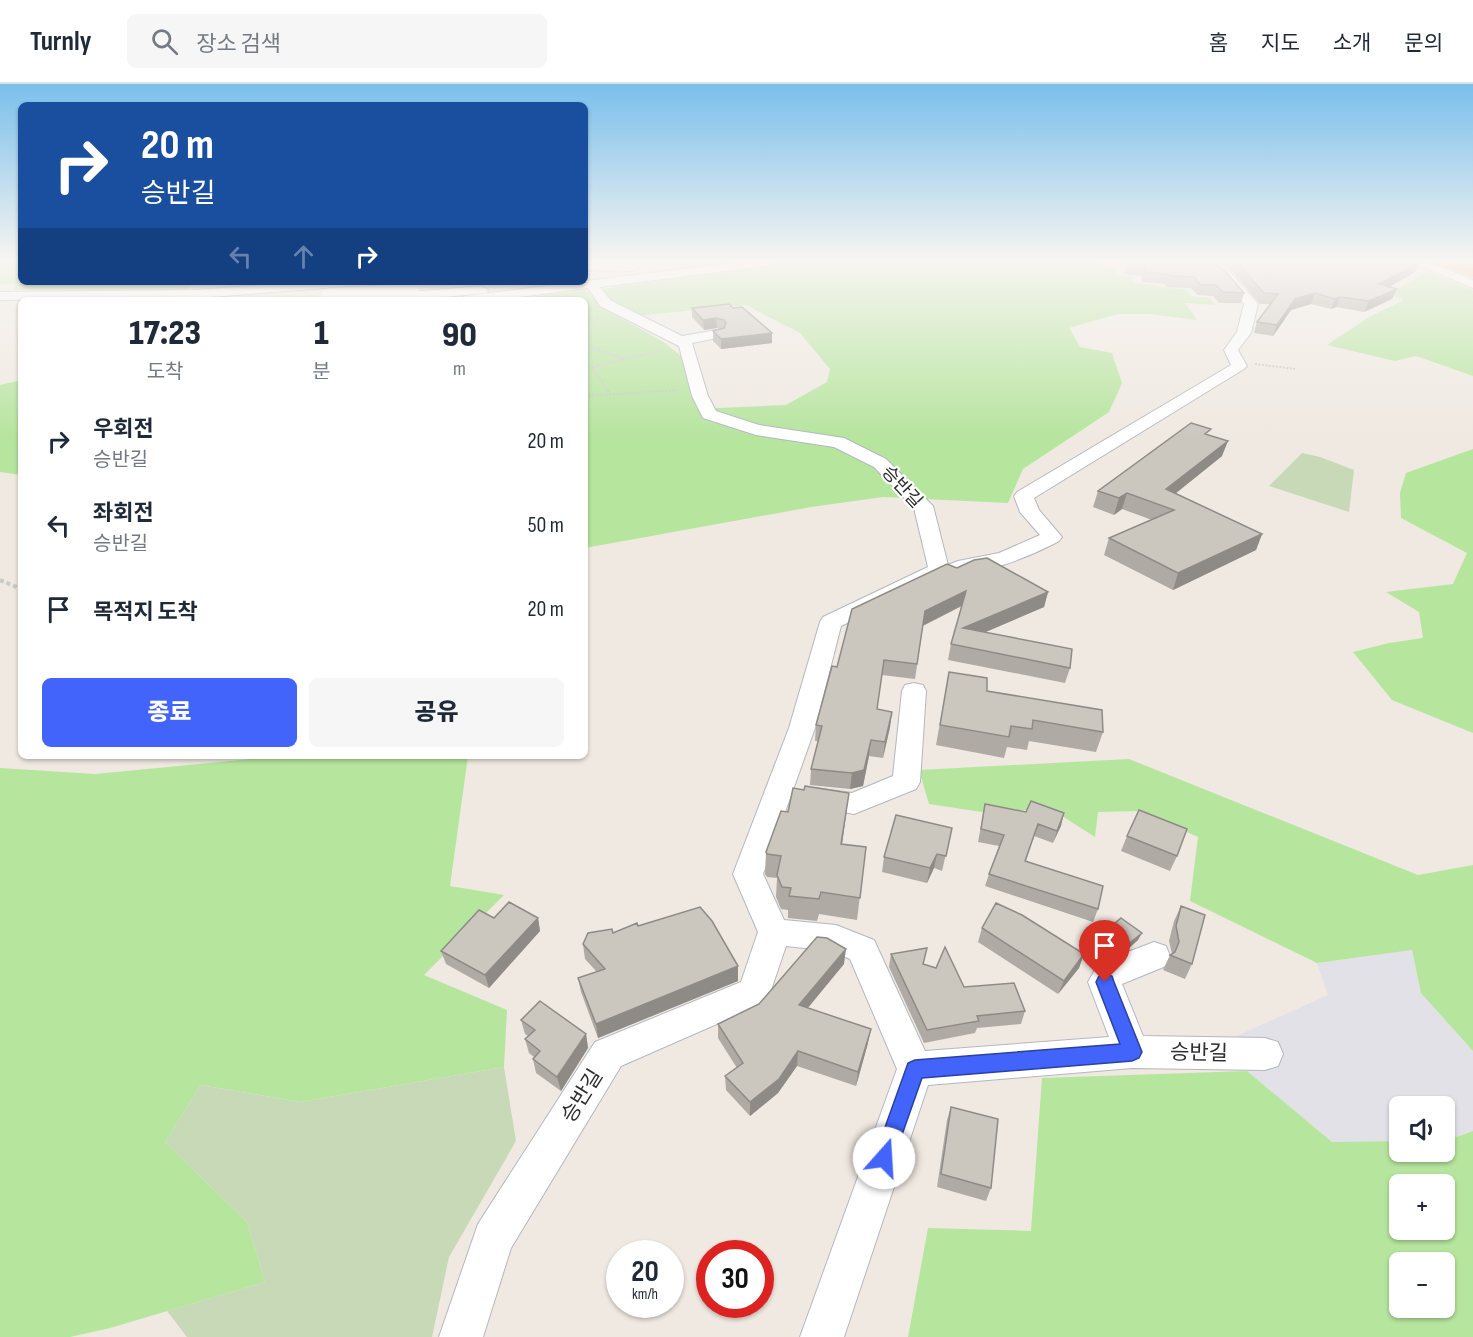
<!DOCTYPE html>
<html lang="ko">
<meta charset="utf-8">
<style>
:root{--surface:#fff;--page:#f6f6f7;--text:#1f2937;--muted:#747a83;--line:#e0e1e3;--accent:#4264fb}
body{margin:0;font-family:"Sofia Sans Condensed","Noto Sans KR",sans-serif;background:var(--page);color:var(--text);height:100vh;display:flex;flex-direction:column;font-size:22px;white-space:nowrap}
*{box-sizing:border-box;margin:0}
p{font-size:20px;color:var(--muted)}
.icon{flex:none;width:33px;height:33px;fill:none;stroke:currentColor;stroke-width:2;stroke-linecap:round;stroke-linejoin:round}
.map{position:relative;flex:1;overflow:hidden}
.panel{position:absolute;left:18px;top:213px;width:570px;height:462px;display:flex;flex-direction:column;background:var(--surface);border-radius:9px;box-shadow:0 2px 4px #0004}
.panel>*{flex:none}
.top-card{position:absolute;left:18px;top:18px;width:570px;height:183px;border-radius:9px;box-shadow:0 2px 4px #0004;background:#1a4fa0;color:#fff;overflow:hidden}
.controls{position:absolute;left:1389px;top:1012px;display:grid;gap:12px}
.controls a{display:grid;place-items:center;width:66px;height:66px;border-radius:9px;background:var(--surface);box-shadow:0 2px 4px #0004;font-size:30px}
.speed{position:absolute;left:606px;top:1156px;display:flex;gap:12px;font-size:30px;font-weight:700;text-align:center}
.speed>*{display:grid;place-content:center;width:78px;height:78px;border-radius:50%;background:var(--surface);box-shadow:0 2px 4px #0004;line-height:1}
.speed small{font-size:15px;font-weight:400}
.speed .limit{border:9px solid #d22;background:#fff;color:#111}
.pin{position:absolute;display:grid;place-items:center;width:51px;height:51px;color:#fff;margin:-62px -26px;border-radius:50% 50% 50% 0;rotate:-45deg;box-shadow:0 0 6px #0007}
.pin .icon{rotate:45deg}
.me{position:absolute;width:66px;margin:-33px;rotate:19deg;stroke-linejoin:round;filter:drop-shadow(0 0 4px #0008)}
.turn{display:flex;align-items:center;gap:21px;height:126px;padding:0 24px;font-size:27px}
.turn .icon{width:78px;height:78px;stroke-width:2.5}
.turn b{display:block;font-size:42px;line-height:51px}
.lanes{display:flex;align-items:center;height:57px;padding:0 24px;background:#0003;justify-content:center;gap:30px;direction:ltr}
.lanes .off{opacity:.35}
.eta{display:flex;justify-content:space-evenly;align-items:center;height:102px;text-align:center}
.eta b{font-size:36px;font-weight:800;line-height:42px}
.primary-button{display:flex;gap:12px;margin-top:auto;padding:12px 24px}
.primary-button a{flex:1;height:69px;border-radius:9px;background:var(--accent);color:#fff;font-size:24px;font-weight:800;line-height:69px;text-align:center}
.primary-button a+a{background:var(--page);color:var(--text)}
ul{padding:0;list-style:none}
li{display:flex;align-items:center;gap:18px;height:84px;padding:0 24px}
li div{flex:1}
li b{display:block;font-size:22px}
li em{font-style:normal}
header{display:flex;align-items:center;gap:36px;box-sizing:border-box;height:84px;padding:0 30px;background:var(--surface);border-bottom:2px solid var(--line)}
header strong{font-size:28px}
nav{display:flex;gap:33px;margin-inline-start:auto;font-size:21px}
.search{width:420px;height:54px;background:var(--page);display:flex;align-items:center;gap:15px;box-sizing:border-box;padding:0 21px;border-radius:9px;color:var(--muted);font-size:22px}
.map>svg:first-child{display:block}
</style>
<header>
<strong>Turnly</strong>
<div class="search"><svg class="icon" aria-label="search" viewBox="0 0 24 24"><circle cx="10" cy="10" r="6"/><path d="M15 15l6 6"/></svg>장소 검색</div>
<nav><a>홈</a><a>지도</a><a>소개</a><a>문의</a></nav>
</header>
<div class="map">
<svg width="1473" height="1253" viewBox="0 0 1473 1253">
<rect width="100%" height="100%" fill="#efe9e1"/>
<path fill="#e3e1e8" d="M1412,866L1421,909L1473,967V1047L1445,1057L1444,1023H1400L1399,1057L1332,1058L1247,987L1232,954L1328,911L1317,879Z"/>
<path fill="#b6e59e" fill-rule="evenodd" d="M0,178H21V198H195L185,208L14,206L15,200H0Z
M785,178H1087L1118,185L1116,190L1133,193L1134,199C1152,200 1167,205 1185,205L1191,212L1209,214L1216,221L1185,219L1197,236L1151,230H1117L1069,244L1080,263L1112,269L1122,299L1109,328L1023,385L1008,419L883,413L811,423L585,464V216H506L586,206L603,224L665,259L681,272L697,325L786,321L827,298L830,285L800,249L746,221L635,232L613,220L602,205Z
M1426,187L1473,206V292L1416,272L1395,277L1327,261L1371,232L1404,216L1391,210Z
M17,297L21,299V391L0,388V301Z
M1473,365V649L1392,616L1353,568L1389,559L1423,554L1419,528L1386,508L1453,500L1467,469L1401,434L1400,409L1406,389Z
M282,672H468L450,802L504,811L424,891L507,926L504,983L300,1018L201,1001L165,1058L247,1138L265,1198L110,1244L70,1253H0V684L95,690Z
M1129,675L1418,791L1473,781V967L1421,909L1412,866L1317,879L1190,817L1198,753L1140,727L1098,728L1095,753L1051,725L982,728L929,720L919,686Z
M1247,987L1332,1058L1399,1057L1400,1068H1444L1445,1057L1473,1047V1253H908L928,1144L1031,1147L1042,994ZM1400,1101H1444V1146H1400ZM1400,1179H1444V1224H1400Z"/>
<path fill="#c8d9b8" d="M1302,369L1320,373L1354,386L1349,428L1269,402Z
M504,983L516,1057L449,1173L432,1253H187L167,1227L265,1198L247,1138L165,1058L201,1001L300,1018Z"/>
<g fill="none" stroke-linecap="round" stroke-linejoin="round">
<g stroke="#b4b7c1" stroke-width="2">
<path id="minor" d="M585,178L632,179L638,183L632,187L585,186Z
M738,178H772L766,182L600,203L610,216L682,252L717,246L722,247L724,250L722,253L692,259L708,312L716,327L759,341L844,354L886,375L933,422L948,481L958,477L999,469L1040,451L1020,428L1014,412L1017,408L1231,281L1224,266L1237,248L1244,220L1223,195L1197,178H1212L1231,189L1258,220L1251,249L1238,266L1247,282L1244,285L1034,414L1039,426L1062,453L1059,457C1037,469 972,498 950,486L947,491L841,542L815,644L763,790L784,836L836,841L874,856L925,967L1109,953L1088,898L1099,879L1154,858L1166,862L1170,872L1166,882L1122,900L1143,952L1265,954L1278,958L1283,970L1278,982L1265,986L1132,984L928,1001L844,1253H800L897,985L850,875L832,867L786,862L767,918L621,982L511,1164L483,1253H439L478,1140L595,958L741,898L758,848L733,790L789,644L820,538L823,533L928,483L914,424L874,383L834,363L756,351L703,334L692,312L679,262L600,222L588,204L496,216H458L465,212Z
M1411,178H1428L1473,196V204Z
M303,198H359L353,202L197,214L0,216V208L197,206Z
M482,202L488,206L487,209L411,216L404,212L411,208Z
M914,599L923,601L926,607L920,698L916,705L854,730L805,721L801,714L805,707L815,704L852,709L893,692L902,607L905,601Z"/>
</g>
<g stroke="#c9c9c9" stroke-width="3">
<path id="highway" d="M1435,178H1458L1473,183V193L1437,181Z"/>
</g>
<path stroke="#c9c9c9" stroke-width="2" stroke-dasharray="2 1.5" stroke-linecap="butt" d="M585,244L599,233
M585,261L624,275
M1255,280L1295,285
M592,283L610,310
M585,285L662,266
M585,312L679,306"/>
<path stroke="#c9c9c9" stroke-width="4" stroke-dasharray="4 3" stroke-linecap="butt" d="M0,496L21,505"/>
<use href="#minor" fill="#fff" fill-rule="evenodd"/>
<use href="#highway" fill="#ffa35c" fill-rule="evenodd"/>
<g stroke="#b4b7c1" stroke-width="15" stroke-linecap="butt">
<path id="minor-bridge" d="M329,211L412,207"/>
</g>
<use href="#minor-bridge" stroke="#fff" stroke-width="14"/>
</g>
<path fill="#afaba4" d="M1212,178L1244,209L1241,219H1219L1213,212L1198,211L1191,204L1167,203L1165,200L1142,198V192L1124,190L1127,179Z
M1216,178H1267L1269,179L1420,178L1415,188L1389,203L1397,205L1392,215L1364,228L1336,223L1331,225L1311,220L1291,226L1273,252L1254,249L1257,238L1270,220H1260L1232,187Z
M692,224H733L772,249V259L721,265L713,257V247L721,245L717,244L704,246L692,233Z
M1209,351L1222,372L1175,410L1262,450L1256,466L1173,506L1104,471L1109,454L1152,436L1122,425L1114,431L1093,423L1098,407Z
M957,484L1048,508L1044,523L985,548L1070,584L1065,599L948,576L951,560L962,522L923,542L915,595L882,591L877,625L892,628L890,643L883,674L869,672L863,702L850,705L810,701L811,685L818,657H815L816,641L837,583Z
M949,588L987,607L1103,648L1096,668L1029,657L1027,666L1007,663L1004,674L936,661Z
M985,720L1026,728L1064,729L1053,759L1034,752L1026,777L1098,825L1093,838L985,802L989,790L999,762L978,758Z
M788,728L846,731L842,760L866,763L857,836L819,830L817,837L788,834V826L781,825L776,813L777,794L767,793L765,790L766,768Z
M952,744L942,787L934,784L927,799L882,788L884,773Z
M1127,752L1177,772L1170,787L1121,767Z
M1181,822L1192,880L1185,895L1163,886L1170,871L1172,870L1169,857L1174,837Z
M494,834H538L540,847L489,904L446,880L441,867Z
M638,842L738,897L598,954L581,908L578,894L597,888L585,875L583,860L613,849Z
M982,844L1084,870L1079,884L1058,910L978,858Z
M1095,856H1138L1128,865L1106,874L1092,863Z
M891,870L923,880L964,903L1025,927L1021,940L977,944L975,949L924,959L889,883Z
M844,880L807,924L868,959L856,1002L797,982L778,1009L750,1032L726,1006L725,992L737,984L718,954V940Z
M521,936L586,950L588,964L561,1007L536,989L533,975L534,973L529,969L525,955L528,952L525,950Z
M951,1023L991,1104L986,1117L937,1103L947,1036Z"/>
<path fill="#8e8b86" d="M1420,178L1415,188L1375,211L1379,200Z
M1397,205L1392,215L1364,228L1369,217Z
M1315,209L1311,220L1291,226L1273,252L1277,241L1295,215Z
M1340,213L1336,223L1331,225L1335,215Z
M716,234L717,244L704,246L703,236Z
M772,249V259L721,265V255Z
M1228,357L1222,372L1161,421L1166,405Z
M1127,409L1122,425L1114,431L1119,414Z
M1262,450L1256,466L1173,506L1178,489Z
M966,507L963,521L922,542L925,527Z
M1048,508L1044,523L960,559L963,544Z
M892,628L890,643L883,674L885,658Z
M871,656L869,672L863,702L850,705L852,689Z
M849,709L846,731L839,782L841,760Z
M1064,729L1061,742L1053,759L1057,747Z
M937,770L934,784L927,799L930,784Z
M538,834L540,847L489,904L485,891Z
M1142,849L1138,856L1128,865L1106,874L1109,867Z
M846,865L844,880L798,936L799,921Z
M1084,870L1079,884L1058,910L1064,897Z
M738,882V897L598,954L596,940Z
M871,945L868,959L856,1002L858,988Z
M586,950L588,964L561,1007L557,993Z
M798,967L797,982L778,1009L750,1032V1018Z"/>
<path fill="#cbc7bf" stroke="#8e8b86" stroke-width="1.5" d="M1128,178H1212L1225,187L1244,209L1223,208L1216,201H1201L1194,193L1170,192L1168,190L1145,188V182L1127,179Z
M1236,178H1267L1269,179L1271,178H1420L1379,200L1397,205L1369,217L1340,213L1335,215L1315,209L1295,215L1277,241L1257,238L1278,210L1264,209Z
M729,220L733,224L742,223L772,249L721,255L713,247L724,244L726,239L724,236L716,234L703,236L692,224Z
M1191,339L1211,345L1205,350L1228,357L1166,405L1262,450L1178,489L1109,454L1174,426L1127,409L1119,414L1098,407Z
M987,474L1048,508L963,544L1072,565L1070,584L951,560L966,507L925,527L917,580L884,576L877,625L892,628L885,658L871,656L864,686L852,689L811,685L822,642L816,641L832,582L837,583L852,525L947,480L957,484L974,476Z
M949,588L987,594V607L1102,626L1103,648L1033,636L1032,645L1011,642L1009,653L940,641Z
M805,702L849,709L841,760L866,763L860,814L821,808L819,815L789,812L791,804L782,803L777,791L781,772L767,770L766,768L781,727L788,728L793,704L804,706Z
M1031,717L1064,729L1057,747L1038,740L1025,777L1103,802L1098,825L989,790L1004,751L981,745L985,720L1026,728Z
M1139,726L1187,745L1177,772L1127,752Z
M896,731L952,744L946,772L937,770L930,784L884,773Z
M509,818L538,834L485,891L441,867L479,826L494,834Z
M996,819L1022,831L1084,870L1064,897L982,844Z
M1181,822L1205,831L1192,880L1170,871L1175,868L1179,858L1176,842Z
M700,823L712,837L738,882L596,940L578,894L605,885L583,860L588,849L612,845L613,849L637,839L638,842Z
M1121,834L1142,849L1131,858L1109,867L1095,856Z
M817,853L827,854L846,865L799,921L871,945L858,988L798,967L779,995L750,1018L725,992L743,979L718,940L759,920Z
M945,863L964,903L1014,899L1025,927L977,932L979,937L927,946L891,870L927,864L923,880L936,884Z
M540,917L586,950L557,993L533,975L540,967L525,955L535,946L521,936Z
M951,1023L998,1035L991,1104L941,1090Z"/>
<linearGradient id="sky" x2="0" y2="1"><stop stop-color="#7abfeb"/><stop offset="0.5" stop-color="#f8f5f2"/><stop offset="1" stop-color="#f8f5f2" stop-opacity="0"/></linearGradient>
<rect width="1473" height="353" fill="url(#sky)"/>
<path fill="#4264fb" stroke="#2b41a3" stroke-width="1.5" d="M1105,890L1112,892L1114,898L1142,968L1139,974L1132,977L922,994L891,1082L884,1085L877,1082L874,1074L908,979L915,976L1120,960L1096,898L1099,892Z"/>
<g text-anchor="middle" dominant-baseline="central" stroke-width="4.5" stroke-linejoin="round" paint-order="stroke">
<g font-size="18" fill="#2e2e2e" stroke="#fff">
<text transform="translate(902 403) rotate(47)">승반길</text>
</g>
<g font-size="21" fill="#2e2e2e" stroke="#fff">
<text transform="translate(1199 969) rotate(1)">승반길</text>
<text transform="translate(582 1012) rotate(-58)">승반길</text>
</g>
</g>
</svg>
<div class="controls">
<a><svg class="icon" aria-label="sound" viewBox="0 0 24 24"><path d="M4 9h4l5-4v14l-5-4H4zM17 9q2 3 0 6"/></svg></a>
<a>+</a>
<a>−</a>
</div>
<div class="speed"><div>20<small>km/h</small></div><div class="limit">30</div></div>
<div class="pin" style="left:1105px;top:898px;background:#d93025"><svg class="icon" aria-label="arrive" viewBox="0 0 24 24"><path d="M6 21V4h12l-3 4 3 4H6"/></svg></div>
<svg class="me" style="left:884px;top:1074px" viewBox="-20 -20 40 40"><circle r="19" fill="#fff"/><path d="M0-13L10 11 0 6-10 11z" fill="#4264fb"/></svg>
<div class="top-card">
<div class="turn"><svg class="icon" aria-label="right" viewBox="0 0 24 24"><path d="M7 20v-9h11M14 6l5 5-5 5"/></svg><div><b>20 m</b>승반길</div></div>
<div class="lanes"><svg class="icon off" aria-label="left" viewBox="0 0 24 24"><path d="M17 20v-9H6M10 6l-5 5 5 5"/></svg><svg class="icon off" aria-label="ahead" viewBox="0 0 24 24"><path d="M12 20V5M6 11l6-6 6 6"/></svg><svg class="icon" aria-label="right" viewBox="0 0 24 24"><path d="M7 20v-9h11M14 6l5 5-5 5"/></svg></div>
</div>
<section class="panel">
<div class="eta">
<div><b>17:23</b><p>도착</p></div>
<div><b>1</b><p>분</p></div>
<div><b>90</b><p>m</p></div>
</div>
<ul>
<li><svg class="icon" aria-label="right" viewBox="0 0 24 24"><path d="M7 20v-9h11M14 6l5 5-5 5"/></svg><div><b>우회전</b><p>승반길</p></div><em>20 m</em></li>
<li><svg class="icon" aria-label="left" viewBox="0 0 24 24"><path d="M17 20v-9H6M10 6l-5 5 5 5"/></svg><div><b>좌회전</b><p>승반길</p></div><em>50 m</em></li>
<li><svg class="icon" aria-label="arrive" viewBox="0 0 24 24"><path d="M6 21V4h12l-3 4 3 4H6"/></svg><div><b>목적지 도착</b></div><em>20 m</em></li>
</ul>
<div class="primary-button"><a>종료</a><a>공유</a></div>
</section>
</div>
